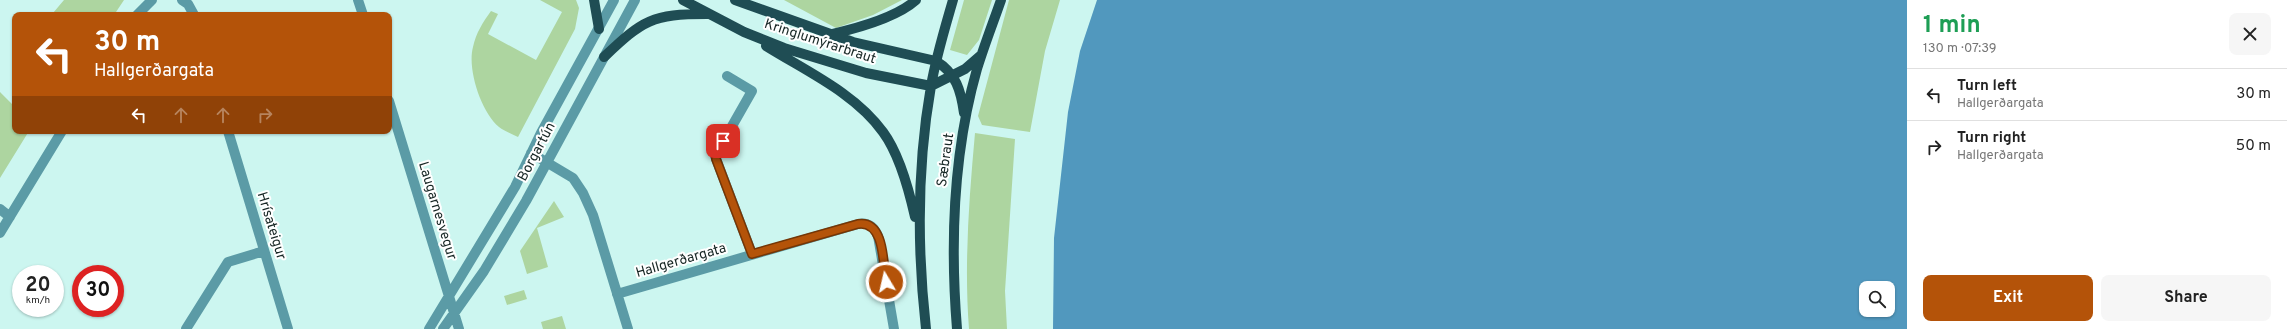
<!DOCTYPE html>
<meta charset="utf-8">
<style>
:root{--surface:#fff;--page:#f6f6f6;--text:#222;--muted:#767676;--line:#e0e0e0;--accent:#b45309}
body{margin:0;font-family:Overpass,sans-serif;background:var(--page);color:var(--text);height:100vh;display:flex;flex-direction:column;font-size:15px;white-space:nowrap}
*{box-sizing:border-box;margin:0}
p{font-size:13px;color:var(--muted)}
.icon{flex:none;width:22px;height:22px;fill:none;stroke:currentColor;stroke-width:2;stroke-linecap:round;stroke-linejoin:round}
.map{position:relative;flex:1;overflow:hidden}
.panel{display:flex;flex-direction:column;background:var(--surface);width:380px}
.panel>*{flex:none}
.banner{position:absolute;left:12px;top:12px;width:380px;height:122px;border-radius:8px;box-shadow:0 1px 3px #0004;background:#b45309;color:#fff;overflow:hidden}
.tools{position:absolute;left:1859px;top:281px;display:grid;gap:8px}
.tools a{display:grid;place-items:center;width:36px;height:36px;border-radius:8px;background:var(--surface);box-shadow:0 1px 3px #0004;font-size:20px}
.speed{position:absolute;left:12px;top:265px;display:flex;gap:8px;font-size:20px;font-weight:700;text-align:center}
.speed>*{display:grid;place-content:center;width:52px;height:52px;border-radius:50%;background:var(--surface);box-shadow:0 1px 3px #0004;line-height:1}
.speed small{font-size:10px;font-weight:400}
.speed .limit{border:6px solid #d22;background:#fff;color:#111}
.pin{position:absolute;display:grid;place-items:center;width:34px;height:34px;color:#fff;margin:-17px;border-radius:8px;box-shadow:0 2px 6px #0006}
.me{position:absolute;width:44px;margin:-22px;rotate:351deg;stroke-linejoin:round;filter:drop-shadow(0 0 3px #0008)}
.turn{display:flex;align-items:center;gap:14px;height:84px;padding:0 16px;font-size:18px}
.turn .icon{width:52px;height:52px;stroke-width:2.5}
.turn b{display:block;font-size:28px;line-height:34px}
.lanes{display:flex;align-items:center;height:38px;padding:0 16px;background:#0003;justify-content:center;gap:20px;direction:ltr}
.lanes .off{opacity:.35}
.round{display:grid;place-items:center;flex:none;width:42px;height:42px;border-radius:8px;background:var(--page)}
.head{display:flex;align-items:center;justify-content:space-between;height:68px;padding:0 16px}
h1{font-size:24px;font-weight:700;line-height:30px;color:#1e9e55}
.primary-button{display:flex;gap:8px;margin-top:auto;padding:8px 16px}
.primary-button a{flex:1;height:46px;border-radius:8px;background:var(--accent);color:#fff;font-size:16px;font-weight:700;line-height:46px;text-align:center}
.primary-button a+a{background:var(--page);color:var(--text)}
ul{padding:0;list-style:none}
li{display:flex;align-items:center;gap:12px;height:52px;padding:0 16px;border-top:1px solid var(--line)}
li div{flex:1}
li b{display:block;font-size:15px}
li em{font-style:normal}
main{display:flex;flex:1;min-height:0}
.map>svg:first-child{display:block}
</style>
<main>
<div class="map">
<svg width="1907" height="329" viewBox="0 0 1907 329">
<rect width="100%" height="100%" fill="#ccf6f0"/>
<path fill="#add5a0" d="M64,0H124L114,15H55L53,13Z
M540,0H576L579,8L575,29L518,137C512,134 504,131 499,127C481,112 467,69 473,47C476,33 483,22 491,11L498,14L488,34L536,60L562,12Z
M784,0H902L873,15L836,28Z
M964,0H992L979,40L967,55L950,50Z
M1009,0H1060L1045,51L1030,132L982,125L978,116Z
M0,92L15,107V131H29L0,178Z
M975,133L1015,139L1005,291L1007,329H969C964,264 969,199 975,133Z
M554,201L564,217L537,228L548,267L527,274L520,251Z
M524,290L527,299L507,305L504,296Z
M562,316L566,329H543L541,322Z"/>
<path fill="#5198be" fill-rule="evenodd" d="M1097,0H1907V329H1053L1054,238L1068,112L1080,51ZM1866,288H1888V310H1866Z"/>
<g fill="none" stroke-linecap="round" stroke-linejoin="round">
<path stroke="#5b9ba6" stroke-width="10" d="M182,0L188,4L194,15
M358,0L363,15
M137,15L152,0
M727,76L752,91L715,156L752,254
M389,101L459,329
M228,131L288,329
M531,153L573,178L583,193L593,215L628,329
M0,209L10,217
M0,233L62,131
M617,294L858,224C868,222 874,227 878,236L894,329
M186,329L228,262L264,251
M429,329L515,187L541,133L614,0
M443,329L484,271L526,201L635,0"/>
<path stroke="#1f4d54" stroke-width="10" d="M594,0L599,29
M683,0L744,32L784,48L866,73L931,86L965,69L980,56
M735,0L853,42L936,61C956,73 961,91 964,113
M832,34C858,28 896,18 916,0
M766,46C806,71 855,93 883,132C900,155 909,190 915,217
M604,57C643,20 652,14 707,14
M926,329C917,248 917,166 931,86C936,57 945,28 953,0
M957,329C950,242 953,153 977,69C984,46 993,23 1001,0"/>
</g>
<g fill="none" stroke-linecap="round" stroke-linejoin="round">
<g stroke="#753606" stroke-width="10">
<path id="route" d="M723,141L716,153V159L752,254L858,224C885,220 883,264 886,282"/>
</g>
<use href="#route" stroke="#b45309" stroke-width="7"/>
</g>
<g text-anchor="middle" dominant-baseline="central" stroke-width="4" stroke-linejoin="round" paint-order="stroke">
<g font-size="14" fill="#162624" stroke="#fff">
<text transform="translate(820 42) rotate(18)">Kringlumýrarbraut</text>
<text transform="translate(537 152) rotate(-62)">Borgartún</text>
<text transform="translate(946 160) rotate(-82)">Sæbraut</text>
<text transform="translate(437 211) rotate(73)">Laugarnesvegur</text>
<text transform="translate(271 226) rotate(73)">Hrísateigur</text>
<text transform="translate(681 261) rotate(-16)">Hallgerðargata</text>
</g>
</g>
</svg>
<div class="tools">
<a><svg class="icon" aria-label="search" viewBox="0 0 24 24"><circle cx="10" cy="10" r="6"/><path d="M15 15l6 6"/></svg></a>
</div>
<div class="speed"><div>20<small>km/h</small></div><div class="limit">30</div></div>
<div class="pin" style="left:723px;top:141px;background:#d93025"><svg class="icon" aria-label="arrive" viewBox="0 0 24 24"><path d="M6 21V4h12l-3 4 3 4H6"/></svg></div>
<svg class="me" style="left:886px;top:282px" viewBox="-20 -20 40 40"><circle r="17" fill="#b45309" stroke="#fff" stroke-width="3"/><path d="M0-11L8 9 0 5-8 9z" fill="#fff"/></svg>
<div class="banner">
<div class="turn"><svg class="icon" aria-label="left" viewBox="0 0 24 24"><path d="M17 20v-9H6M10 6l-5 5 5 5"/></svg><div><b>30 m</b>Hallgerðargata</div></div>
<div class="lanes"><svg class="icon" aria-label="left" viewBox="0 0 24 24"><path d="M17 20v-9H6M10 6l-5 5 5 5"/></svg><svg class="icon off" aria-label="ahead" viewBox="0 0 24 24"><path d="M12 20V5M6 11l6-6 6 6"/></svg><svg class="icon off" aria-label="ahead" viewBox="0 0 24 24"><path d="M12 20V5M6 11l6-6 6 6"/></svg><svg class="icon off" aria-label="right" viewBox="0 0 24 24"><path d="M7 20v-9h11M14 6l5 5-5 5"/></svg></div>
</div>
</div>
<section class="panel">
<div class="head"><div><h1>1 min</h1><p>130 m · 07:39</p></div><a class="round"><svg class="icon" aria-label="close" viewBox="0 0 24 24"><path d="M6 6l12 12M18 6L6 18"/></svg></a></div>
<ul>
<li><svg class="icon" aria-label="left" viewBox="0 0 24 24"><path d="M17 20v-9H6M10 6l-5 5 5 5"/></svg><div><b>Turn left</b><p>Hallgerðargata</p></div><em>30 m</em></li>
<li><svg class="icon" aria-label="right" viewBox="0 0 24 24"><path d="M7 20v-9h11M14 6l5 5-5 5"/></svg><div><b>Turn right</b><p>Hallgerðargata</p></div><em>50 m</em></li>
</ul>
<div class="primary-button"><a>Exit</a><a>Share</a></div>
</section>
</main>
